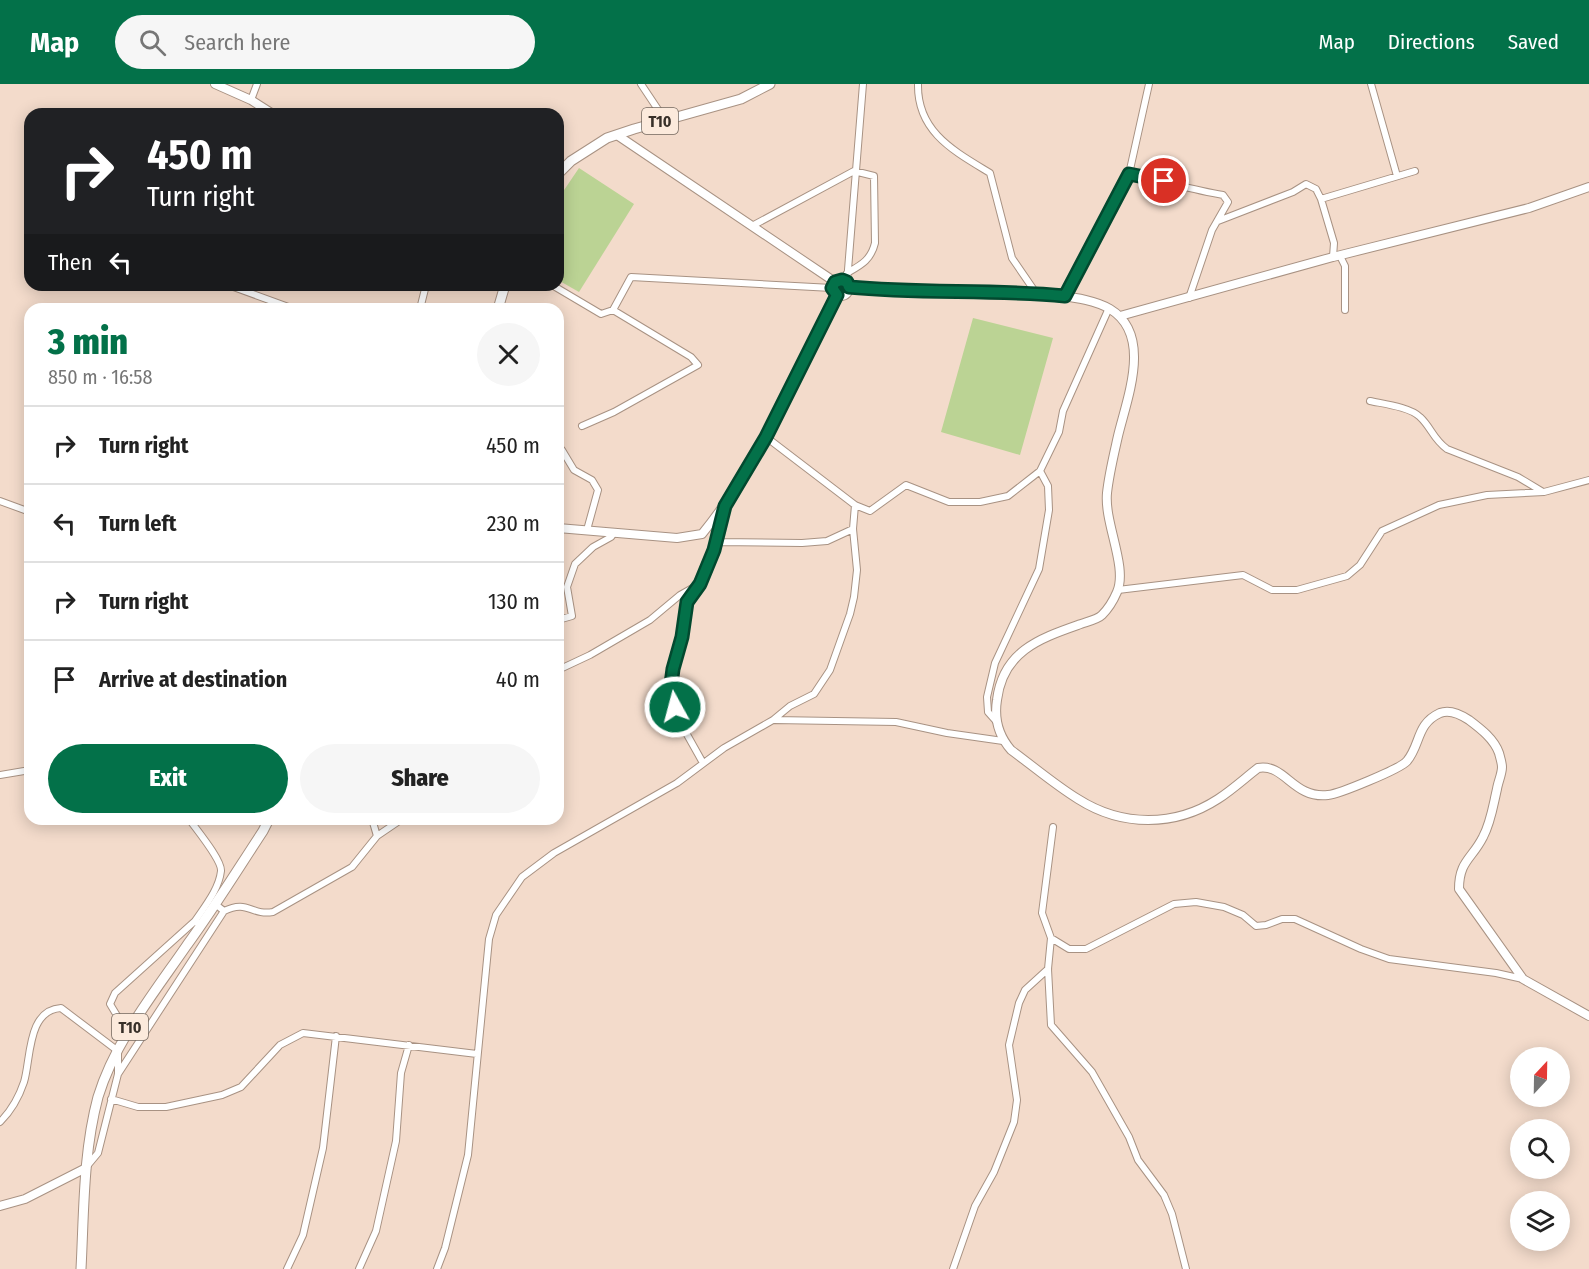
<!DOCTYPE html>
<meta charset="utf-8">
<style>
:root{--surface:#fff;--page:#f6f6f6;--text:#222;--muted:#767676;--line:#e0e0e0;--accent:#037149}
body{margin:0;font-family:"Fira Sans Condensed",sans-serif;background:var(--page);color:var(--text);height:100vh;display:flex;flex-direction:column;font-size:22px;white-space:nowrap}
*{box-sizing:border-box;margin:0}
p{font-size:20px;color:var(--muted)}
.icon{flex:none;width:33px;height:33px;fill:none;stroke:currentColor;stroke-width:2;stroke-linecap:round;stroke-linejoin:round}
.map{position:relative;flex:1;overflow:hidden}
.drawer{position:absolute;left:24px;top:219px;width:540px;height:522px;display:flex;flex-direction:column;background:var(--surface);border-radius:18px;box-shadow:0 3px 15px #0003}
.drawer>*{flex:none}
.top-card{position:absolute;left:24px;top:24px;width:540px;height:183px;border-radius:18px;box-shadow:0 3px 15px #0003;background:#202124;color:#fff;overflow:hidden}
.needle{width:39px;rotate:22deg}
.buttons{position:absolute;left:1510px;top:963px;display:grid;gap:12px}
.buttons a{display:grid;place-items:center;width:60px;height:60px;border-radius:50%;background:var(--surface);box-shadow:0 3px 15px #0003;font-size:30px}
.pin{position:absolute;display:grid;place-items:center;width:51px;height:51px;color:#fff;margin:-26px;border:3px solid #fff;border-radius:50%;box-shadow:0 2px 6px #0007}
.me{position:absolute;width:66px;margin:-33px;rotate:353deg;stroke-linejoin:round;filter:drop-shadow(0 0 4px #0008)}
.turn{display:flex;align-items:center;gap:21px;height:126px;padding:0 24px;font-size:27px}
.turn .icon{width:78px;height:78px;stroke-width:2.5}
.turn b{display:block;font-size:42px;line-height:51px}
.then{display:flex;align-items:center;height:57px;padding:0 24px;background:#0003;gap:12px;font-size:22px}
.round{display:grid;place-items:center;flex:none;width:63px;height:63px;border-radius:32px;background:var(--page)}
.summary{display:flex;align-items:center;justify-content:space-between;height:102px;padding:0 24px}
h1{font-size:36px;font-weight:800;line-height:45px;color:var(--accent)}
.action{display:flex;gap:12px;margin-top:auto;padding:12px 24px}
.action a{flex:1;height:69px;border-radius:36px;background:var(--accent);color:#fff;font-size:24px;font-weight:800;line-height:69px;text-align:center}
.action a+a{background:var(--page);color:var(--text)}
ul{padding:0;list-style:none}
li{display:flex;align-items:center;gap:18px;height:78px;padding:0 24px;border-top:2px solid var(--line)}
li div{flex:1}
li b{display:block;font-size:22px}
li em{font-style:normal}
header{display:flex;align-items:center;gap:36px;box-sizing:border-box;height:84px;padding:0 30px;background:var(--accent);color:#fff}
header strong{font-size:28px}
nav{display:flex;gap:33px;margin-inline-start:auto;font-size:21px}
.search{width:420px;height:54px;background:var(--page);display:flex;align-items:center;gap:15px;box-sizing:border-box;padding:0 21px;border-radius:33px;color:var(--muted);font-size:22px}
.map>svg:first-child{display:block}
</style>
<header>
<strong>Map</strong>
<div class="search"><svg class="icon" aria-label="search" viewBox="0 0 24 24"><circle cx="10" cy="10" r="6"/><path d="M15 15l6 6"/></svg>Search here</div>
<nav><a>Map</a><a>Directions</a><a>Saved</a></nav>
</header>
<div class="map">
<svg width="1589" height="1185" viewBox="0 0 1589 1185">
<rect width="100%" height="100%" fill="#f3dbcb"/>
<path fill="#bbd394" d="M579,84L634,120L579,208L558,196V115Z
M973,234L1053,254L1020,371L941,348Z"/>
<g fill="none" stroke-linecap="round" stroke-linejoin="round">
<g stroke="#a89283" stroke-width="8">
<path id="minor" d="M641,0L665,36
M918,0C917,48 954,67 990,89L1012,174L1036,209
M1371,0L1397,92
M251,16L257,0
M1129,90C1161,96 1191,106 1223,111L1228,118L1212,146L1189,214
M1321,115L1415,87
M1218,137L1293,108L1306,100L1316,105L1321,115L1334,159L1333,173
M752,142L854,87L874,92L875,159C871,176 861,181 847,189
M1340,172L1345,182V226
M847,198L863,0
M228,201L294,225
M552,201L601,230L613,226L631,193L832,204
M1065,212L1129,90L1149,0
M420,225L426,201
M1370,317C1384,320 1410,323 1420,333C1431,343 1433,355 1447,365L1518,393L1543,408
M582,342L614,328L698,281L691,273L613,226
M766,353L855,421L870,427L906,401L949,418H980L1008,412L1040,387L1059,348L1063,327L1109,224
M562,366L574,386L592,396L598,406L587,446
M0,417L30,428
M716,458L802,459L827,457L853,445
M1118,506L1243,491L1272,506H1297L1347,492L1360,481L1382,447L1439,421L1487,411L1544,408L1589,396
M558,536L572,532L567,503L575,480L593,463L611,453L614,449
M558,586L590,571L650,536L680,511L696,502
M774,636L896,638L947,649L1003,657
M996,637L988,628L987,613L995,579L1039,485L1049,426L1048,402L1040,387
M703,679L680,638L670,608L673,585L682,553L687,517L700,500L714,466L725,422
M0,691L30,686
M189,735C196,745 222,776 221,787C219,805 205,822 195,837L198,839
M372,735L377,752
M1053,743L1042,829L1051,854L1048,885L1051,941L1092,988L1129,1053L1138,1076L1164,1111L1172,1130L1186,1185
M215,820L224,827C248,815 251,832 273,828L352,783L377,752L402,735
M1051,854L1069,865H1086L1174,820L1196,818L1224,823L1243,831L1256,842L1266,841L1282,835H1295L1361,865L1389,875L1496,889L1523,895
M130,945L122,940L110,920L115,909L195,837
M118,990L224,827
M111,1015L138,1023H166L222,1011L241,1003L280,961L303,949L477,970
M0,1038C11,1027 19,1013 24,998C31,975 27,926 61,924L118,967V990L98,1069L88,1081
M287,1185L303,1151L323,1064L336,952
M359,1185L376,1147L396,1057L401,989L409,961
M437,1185L445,1164L468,1071L489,855L496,831L522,793L554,769L677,699L724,664L773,636L790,622L814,610L830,586L850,530L854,513L857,486L853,445L855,421
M953,1185L975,1122L994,1088L1014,1038L1017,1016L1009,961L1019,919L1025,906L1048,885"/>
</g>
<g stroke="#a89283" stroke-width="10">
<path id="tertiary" d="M215,0L251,16L273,30
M1120,232L1333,173L1529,124L1589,103
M558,444L677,454L702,450C760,379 795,292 837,211
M0,1122L25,1115L86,1084"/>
</g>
<g stroke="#a89283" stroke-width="10">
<path id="secondary" d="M617,51L835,198
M833 204a8 8 0 1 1 16 0a8 8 0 1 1-16 0Z
M849,203C915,210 983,203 1049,210C1069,213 1093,215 1110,225C1153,251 1127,314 1118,352C1114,370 1109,390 1107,409C1104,439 1128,483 1117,508C1114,515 1108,525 1102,531C1097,536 1085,538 1078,541C1038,555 1003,568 997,616C994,635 998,651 1011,666C1033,682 1055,701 1078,715C1122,743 1175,743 1218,715C1232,706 1245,694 1258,684C1285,679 1293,715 1328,711C1339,710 1400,685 1407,677C1421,660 1416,640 1440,629C1450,625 1460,630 1469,636C1481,645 1494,655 1499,669C1500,673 1502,679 1502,683C1502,690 1498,698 1497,705C1493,722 1491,738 1483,753C1472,775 1459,777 1459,805L1523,895L1589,932"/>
</g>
<g stroke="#a89283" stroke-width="11">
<path id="trunk" d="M558,90L571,77L607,54L634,45L741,15L770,0
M498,225L505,201
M81,1185C84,1128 83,1069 98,1013C115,957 154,909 187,861C214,824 238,785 263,747L269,735"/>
</g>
<use href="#minor" stroke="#fff" stroke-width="6"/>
<use href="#tertiary" stroke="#fff" stroke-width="8"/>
<use href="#secondary" stroke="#fff" stroke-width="8"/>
<use href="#trunk" stroke="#fff" stroke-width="9"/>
</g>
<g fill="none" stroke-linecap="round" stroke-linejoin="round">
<g stroke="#02492f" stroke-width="15">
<path id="route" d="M675,623L670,608L673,585L682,553L687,518L700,500L714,466L725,422L766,353L837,211L832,204L835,198L842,196L847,198L849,203C921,210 993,205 1065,212L1129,90L1164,97"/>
</g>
<use href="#route" stroke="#037149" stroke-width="10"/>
</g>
<g text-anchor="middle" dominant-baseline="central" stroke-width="4.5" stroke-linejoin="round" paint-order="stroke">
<g fill="#fceadc" stroke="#73685f" stroke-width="1.5">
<rect x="642" y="24" width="36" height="26" rx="4.5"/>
<rect x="112" y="930" width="36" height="26" rx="4.5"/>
</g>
<g font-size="16" font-weight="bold" fill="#383029">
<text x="660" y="37">T10</text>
<text x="130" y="943">T10</text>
</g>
</g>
</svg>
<div class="buttons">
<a><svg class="needle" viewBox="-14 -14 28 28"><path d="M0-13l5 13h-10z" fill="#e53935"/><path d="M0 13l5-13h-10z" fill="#767676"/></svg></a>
<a><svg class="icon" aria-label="search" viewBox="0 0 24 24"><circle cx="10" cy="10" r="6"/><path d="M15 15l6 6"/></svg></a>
<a><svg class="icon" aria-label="layers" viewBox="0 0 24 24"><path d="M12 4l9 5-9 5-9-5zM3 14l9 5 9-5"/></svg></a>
</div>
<div class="pin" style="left:1164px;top:97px;background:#d93025"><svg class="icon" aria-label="arrive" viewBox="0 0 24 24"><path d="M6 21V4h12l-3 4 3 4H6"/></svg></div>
<svg class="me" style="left:675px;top:623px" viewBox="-20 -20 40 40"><circle r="17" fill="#037149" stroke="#fff" stroke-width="3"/><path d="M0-11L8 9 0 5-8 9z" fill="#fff"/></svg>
<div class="top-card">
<div class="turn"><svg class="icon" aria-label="right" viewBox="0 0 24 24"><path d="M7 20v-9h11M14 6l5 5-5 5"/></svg><div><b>450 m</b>Turn right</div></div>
<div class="then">Then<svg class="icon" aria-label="left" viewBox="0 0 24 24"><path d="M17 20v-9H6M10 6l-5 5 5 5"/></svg></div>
</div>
<section class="drawer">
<div class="summary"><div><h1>3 min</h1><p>850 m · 16:58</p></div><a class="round"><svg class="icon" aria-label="close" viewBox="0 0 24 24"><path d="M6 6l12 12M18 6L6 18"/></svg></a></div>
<ul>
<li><svg class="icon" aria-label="right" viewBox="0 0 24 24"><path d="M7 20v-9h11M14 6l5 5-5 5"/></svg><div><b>Turn right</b></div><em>450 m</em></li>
<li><svg class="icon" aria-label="left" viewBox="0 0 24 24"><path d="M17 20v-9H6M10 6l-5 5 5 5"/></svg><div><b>Turn left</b></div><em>230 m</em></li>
<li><svg class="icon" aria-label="right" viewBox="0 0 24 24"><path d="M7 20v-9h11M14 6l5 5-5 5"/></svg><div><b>Turn right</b></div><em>130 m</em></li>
<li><svg class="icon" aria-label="arrive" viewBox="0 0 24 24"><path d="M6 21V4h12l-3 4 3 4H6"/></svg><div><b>Arrive at destination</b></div><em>40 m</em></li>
</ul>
<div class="action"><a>Exit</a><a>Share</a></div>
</section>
</div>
